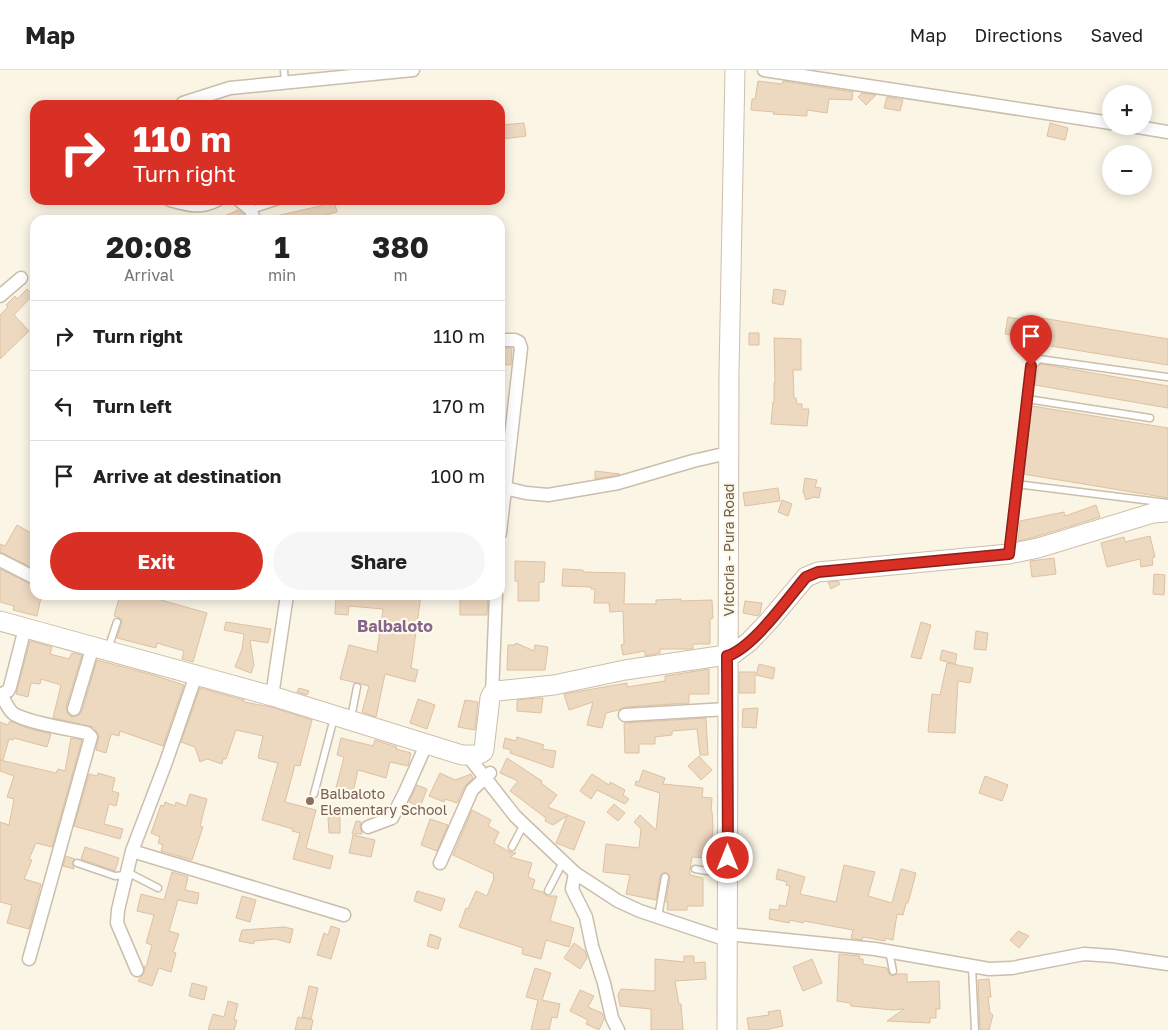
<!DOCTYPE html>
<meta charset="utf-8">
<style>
:root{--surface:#fff;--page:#f6f6f6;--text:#222;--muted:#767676;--line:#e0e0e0;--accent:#d93025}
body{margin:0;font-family:"Golos Text",sans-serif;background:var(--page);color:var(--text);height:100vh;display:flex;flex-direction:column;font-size:19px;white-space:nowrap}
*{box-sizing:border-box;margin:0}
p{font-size:16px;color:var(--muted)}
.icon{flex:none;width:28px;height:28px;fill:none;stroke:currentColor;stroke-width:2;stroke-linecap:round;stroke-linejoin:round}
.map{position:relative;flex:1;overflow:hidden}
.panel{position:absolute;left:30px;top:145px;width:475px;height:385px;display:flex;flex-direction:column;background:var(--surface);border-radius:15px;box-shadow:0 2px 12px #0003}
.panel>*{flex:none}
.banner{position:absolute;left:30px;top:30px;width:475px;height:105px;border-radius:15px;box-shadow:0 2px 12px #0003;background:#d93025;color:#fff;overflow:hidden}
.controls{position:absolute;left:1102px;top:15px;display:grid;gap:10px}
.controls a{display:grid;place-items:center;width:50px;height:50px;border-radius:50%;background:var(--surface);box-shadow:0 2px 12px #0003;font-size:25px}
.pin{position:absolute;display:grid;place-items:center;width:42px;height:42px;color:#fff;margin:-51px -21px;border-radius:50% 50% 50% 0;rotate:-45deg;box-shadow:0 0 5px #0007}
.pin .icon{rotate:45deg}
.me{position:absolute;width:55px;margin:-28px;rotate:0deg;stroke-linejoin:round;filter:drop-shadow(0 0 4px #0008)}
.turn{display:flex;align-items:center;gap:18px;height:105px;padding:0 20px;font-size:22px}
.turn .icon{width:65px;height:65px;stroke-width:2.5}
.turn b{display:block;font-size:35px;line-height:42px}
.eta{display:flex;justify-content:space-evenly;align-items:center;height:85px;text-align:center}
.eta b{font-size:30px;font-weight:700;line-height:35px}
.cta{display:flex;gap:10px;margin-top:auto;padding:10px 20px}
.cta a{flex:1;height:58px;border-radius:30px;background:var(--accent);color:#fff;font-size:20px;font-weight:700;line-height:58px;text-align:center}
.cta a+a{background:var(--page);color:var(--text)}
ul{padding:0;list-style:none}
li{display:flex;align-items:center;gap:15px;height:70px;padding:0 20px;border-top:1px solid var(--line)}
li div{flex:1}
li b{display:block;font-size:19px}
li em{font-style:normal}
header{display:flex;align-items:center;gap:30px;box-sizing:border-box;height:70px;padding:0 25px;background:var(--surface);border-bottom:1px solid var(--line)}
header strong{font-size:24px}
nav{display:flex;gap:28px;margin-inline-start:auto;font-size:18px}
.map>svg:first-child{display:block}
</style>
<header>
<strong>Map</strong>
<nav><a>Map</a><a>Directions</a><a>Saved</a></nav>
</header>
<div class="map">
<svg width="1168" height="960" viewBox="0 0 1168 960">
<rect width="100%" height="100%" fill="#faf5e5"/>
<path fill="#edd8c0" stroke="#dec1a2" d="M758,11L782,14L783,11L853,22L852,30L829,29L827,43L807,40V46L773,44L774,42L751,40L752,29H755Z
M862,23L876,25L866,35L858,27Z
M887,27L903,30L900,41L884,38Z
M524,53L526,66L503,69L501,55Z
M1050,53L1068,58L1065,70L1047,66Z
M323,130H334L337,142L317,147L318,150H277L276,146L320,136L324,134Z
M238,140L244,145L246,150H216Z
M27,219L33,225L14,245L29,261L0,289V245L8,237L6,235L15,226L17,229Z
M774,219L786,221L783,235L772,233Z
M1008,247L1041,253L1042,248L1168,269V295L1038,274V269L1005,264Z
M749,263H759V275H749Z
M774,268L801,269V300H793L794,328H796L797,334H802V339H809L807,356L771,354L773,332L774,333V313H775Z
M500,278H512L511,295L500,294Z
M1041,294L1168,316V338L1035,315L1038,297Z
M1032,336L1168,358V428L1023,404Z
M595,401L620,404L595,409Z
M805,408L817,410L815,417L821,418L819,428L814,427L806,430L803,421Z
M778,418L780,431L745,436L743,423Z
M782,430L792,434L788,446L778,442Z
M1096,435L1100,447L1035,467L1018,471L1020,451L1064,442L1065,446Z
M17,455L35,465V499L0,482V474L5,476Z
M1150,466L1155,487L1152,488L1153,495L1141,497L1140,489L1107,497L1101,473L1124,467L1125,472Z
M1054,488L1056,504L1032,507L1030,491Z
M515,491L545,492L544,512H539V531H518V511H515Z
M0,499L35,516V526L41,528L37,546L13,540L14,536L0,532Z
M563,499L583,500V502L625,503L624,534H656V530L681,529V531L712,530L713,548L710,549V574H693V579H660V583L645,586V581L623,585L621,575L624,574L623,541L610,542L609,533H594L595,519H591V517L562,516Z
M1154,504L1165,505L1164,525L1153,524Z
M838,511L840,514L831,519L828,512Z
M120,525H155L154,528L207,543L193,592L182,589L184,581L157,573L156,578L117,568L122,551L120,548L114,546Z
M336,525H421L411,598L418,600L415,612L385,604L376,647L362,642L369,616L340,609L349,575L377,582L383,539L349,536L348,545L335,544Z
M460,525H488L487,545H460Z
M745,531L762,533L760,544L758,546L743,543Z
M226,552L271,559L268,573L250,570L254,595L251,603L235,597L242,579L244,564L224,560Z
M921,552L931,555L921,589L911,587Z
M976,561L988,563L986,580L974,579Z
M30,571L52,577L50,584L69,589L72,583L82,585L66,637L68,644L72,647L79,645L82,641L97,590L153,605L184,615L163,676L120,661L119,666L111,664L106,683L96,680L99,665L93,657L53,648L61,615L41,609L40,614L31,613L28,627L16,624Z
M516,573L534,581L535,575L548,577L545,600H507L508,575H515Z
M942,580L957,584L955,594L940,590Z
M947,593L973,598L970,613L958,611L955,663L928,662L932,624L940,625Z
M759,594L775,598L773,609L756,605Z
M709,599V624H689V633L625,637L619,640L606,643L602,658L587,655L593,632L569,640L564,624L627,613V617L665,611V606Z
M739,602H755V623H739Z
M200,618L244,630V632L271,637L312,650L300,696L295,695L285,732L316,740L306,778L333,786L330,799L293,789L300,763L292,761L293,759L262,750L278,693L258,688L263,666L236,660L226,689H223L222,694L207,689L200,692L195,677L181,672Z
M299,618L309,621L307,625L297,622Z
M537,628H543L541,643L517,641V630Z
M418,629L435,635L427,659L410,653Z
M465,630L478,632L475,660L458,657Z
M758,638L756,658L742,657L743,639Z
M706,648L708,685H700L697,659L672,661V665L655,667V674H639V683H625L624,653Z
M10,651L27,658L51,664L47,677L14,668L13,670L9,669L3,690H0V652L8,655Z
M517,667L544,675L542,679L556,681L553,698L510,683L511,680L503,678L505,668L516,671Z
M71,668L82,670L52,777L36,773L29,789L32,790L24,809L41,814L29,859L7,853L12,835L0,832V752L9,755L14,729L7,727L14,706L0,701V690L56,703L58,699L65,701Z
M341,668L373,676L375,670L397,677L396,679L411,683L408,696L390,692L386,708L358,700L353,722L336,718L344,687L337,685Z
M699,686L712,700L701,710L688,696Z
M507,688L542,711L541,713L557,725L548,737L585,752L574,780L556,773L567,746L553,755L545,751L546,748L510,721L518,711L500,703Z
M643,700L665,708L663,714L703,718L702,727L712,728L711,741H712L713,757L710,788L692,787L690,799V805L703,808V836H687V840H667L668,832H666L670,807L666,802L663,803L660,806L656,830L626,824L630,805L603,802L606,774L639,778L641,759L634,752L640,745L656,760L660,723L635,715L636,711L639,712Z
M98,703L115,708L112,721L119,723L116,736L109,734L104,754L123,759L120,769L74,756L89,704L97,706Z
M440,703L455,710L471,704L473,708L465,716L457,733L445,729L444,732L429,726Z
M592,704L609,715L610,712L625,720L623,725L629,729L625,734L597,720L591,729L580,721Z
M985,706L1008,715L1002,731L979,723Z
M417,715L427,719L420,737L409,732Z
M190,724L207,729L200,756L203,757L192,790L161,781L163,775L158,773L160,767L151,763L161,735L164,736L165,732L175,736L176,732L186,736Z
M614,734L625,743L618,751L607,742Z
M472,740L491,750L488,756L499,762L494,773L510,782L516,783L510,787L532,793L528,807L535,810L532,819L543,822L546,826H557L550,851L574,858L569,877L546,870L541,889L522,884L523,878L459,857L466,838L468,839L476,821L487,826L494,808L493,807L494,804L453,785Z
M340,746V763H329L328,747Z
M430,749L448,755L437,781L421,775Z
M356,751L361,752L360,756L362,764H352Z
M353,765L375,770L371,787L349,783Z
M85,777L119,788L115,801L81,789Z
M66,786L75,789L72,793L74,799L63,796Z
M844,795L875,802L868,826L892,833L901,799L916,803L908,833H906L903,845L897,844L893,870L885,868V871L863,867L862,870L851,868L853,860L804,851L803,853L790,850L789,853L769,849L770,839L779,840V835L786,836L790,816L786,815L787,812L776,809L778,799L805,807L800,824L836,832Z
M172,802L188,807L185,820L199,823L197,834L178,830L169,861L179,864L173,882L176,883L171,902L159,898L152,916L138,911L145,901L144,896L146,897L152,875L146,873L154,845L137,841L141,824L164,830Z
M417,821L445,829L441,841L414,831Z
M242,826L256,830L250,852L236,848Z
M331,856L340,859L331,889L317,885L324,863L328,865Z
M284,857L293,859L290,873L276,869L254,871V874L239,871L242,860Z
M1018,861L1029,866L1019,878L1010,870Z
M430,864L441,868L438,879L427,876Z
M574,873L585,881L587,888L580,899L564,888Z
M839,884L860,886L859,889H863V894L887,898L889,904L892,906L897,904H907V912L939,911L940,939H936V948H930V953L887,951L904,939L893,940L851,936L850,933L837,931Z
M684,886H694V893L705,892L706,909L675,911L679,934H681L683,960H651V939L620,936L618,925L621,919L655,921V889L684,892Z
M812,889L822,913L803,921L793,897Z
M535,898L551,903L542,930L560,934L557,948L552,947L549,960H531L538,930L526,927Z
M989,909L991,927H988L990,943L993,945L989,960H980L978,910Z
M192,913L207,917L204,930L189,926Z
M309,916L318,918L311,949L302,947Z
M580,920L594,926L588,937L602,943L604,949L599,960L586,954L588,950L570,941Z
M228,931L238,934L234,950H237L234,960H208L213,944L224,947Z
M780,940L783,956L769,959V960H749L747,948L769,945L768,942Z
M298,947L313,950L311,960H295Z"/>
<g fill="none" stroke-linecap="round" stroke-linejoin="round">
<g stroke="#cabead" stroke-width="9">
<path id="lane" d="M284,0L285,13
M251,140L282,130
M1027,329L1150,348
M1016,414L1168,433
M1009,481L1031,297L1039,289L1167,307
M108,579L117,552
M351,648L357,617
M314,724L334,648
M512,777L524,754
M77,793L115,806L126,805
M695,799L726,804
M127,802L158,818
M548,821L563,792
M658,847L665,807
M889,881L893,901
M972,897L975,960"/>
</g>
<g stroke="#cabead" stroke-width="15">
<path id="street" d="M764,0L1111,53
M183,33L230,18L413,0
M1132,56L1168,62
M170,130C188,135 201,139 217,130
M239,130L251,140L254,150
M0,226L21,208
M500,270H515L519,272L521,278L500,463
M505,418L526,423L548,425L618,413L693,391L728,383
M0,490L35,508
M1,624C5,631 8,640 14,644C29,653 69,659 87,663L91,667L29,889
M492,624L496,525
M0,625L8,621L10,617L25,558
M272,626L287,525
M74,639L93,576
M625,645L727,639
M468,686L515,746L575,803L618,831L640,841L727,870
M368,757L392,748L406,720L426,675
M132,781L344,845
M440,793L472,720L490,703
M575,803L572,819L586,847L592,876L604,913L612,948L618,960
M727,864L875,879L989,899L1012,898L1084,884L1113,886L1168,894
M137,900L117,853L118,840L132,781L166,692L196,605"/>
</g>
<g stroke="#cdbfab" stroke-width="21">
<path id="secondary" d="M0,551L272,626L462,685H477L483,682L484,679L490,628L492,624L497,621L554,615L625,600L733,584L749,572L769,551L806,507L818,502L1009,484L1038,478L1153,443L1168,442
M727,960L729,302L735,0"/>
</g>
<use href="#lane" stroke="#fff" stroke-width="6"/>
<use href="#street" stroke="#fff" stroke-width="12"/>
<use href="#secondary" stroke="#fff" stroke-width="19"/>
</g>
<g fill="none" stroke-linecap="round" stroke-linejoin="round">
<g stroke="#8d1f18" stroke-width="12">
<path id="route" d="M728,788L727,586C753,578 788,528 806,507L818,502L1009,484L1031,296"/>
</g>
<use href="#route" stroke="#d93025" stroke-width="9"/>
</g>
<circle fill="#8d6e63" stroke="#fdf9eb" stroke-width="2" cx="310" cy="731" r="5"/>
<g text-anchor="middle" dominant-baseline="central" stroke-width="4.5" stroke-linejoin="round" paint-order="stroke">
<g font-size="14" fill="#705f4d" stroke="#fdf9eb">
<text transform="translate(728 480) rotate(-90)">Victoria - Pura Road</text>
</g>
<g font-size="14" fill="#785e54" stroke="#fdf9eb" text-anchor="start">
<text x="320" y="723">Balbaloto<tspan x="320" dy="16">Elementary School</tspan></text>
</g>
<g font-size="16" font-weight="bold" fill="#85658c" stroke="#fdf9eb">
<text x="395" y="556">Balbaloto</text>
</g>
</g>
</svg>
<div class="controls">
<a>+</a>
<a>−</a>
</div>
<div class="pin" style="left:1031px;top:296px;background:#d93025"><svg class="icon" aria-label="arrive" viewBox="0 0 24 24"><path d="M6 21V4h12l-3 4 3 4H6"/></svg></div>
<svg class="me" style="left:728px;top:788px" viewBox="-20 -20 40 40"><circle r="17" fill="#d93025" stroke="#fff" stroke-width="3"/><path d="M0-11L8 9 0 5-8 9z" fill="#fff"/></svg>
<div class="banner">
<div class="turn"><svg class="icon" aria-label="right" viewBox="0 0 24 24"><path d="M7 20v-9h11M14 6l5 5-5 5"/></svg><div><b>110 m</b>Turn right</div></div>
</div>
<section class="panel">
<div class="eta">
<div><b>20:08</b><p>Arrival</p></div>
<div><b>1</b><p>min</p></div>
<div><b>380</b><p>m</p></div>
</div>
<ul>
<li><svg class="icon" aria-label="right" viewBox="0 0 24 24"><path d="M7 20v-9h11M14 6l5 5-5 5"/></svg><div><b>Turn right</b></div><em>110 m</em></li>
<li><svg class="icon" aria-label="left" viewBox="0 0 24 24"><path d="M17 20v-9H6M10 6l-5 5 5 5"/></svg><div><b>Turn left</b></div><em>170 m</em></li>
<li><svg class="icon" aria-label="arrive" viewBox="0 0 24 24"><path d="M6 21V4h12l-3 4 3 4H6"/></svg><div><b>Arrive at destination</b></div><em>100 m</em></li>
</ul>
<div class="cta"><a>Exit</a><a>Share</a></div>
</section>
</div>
